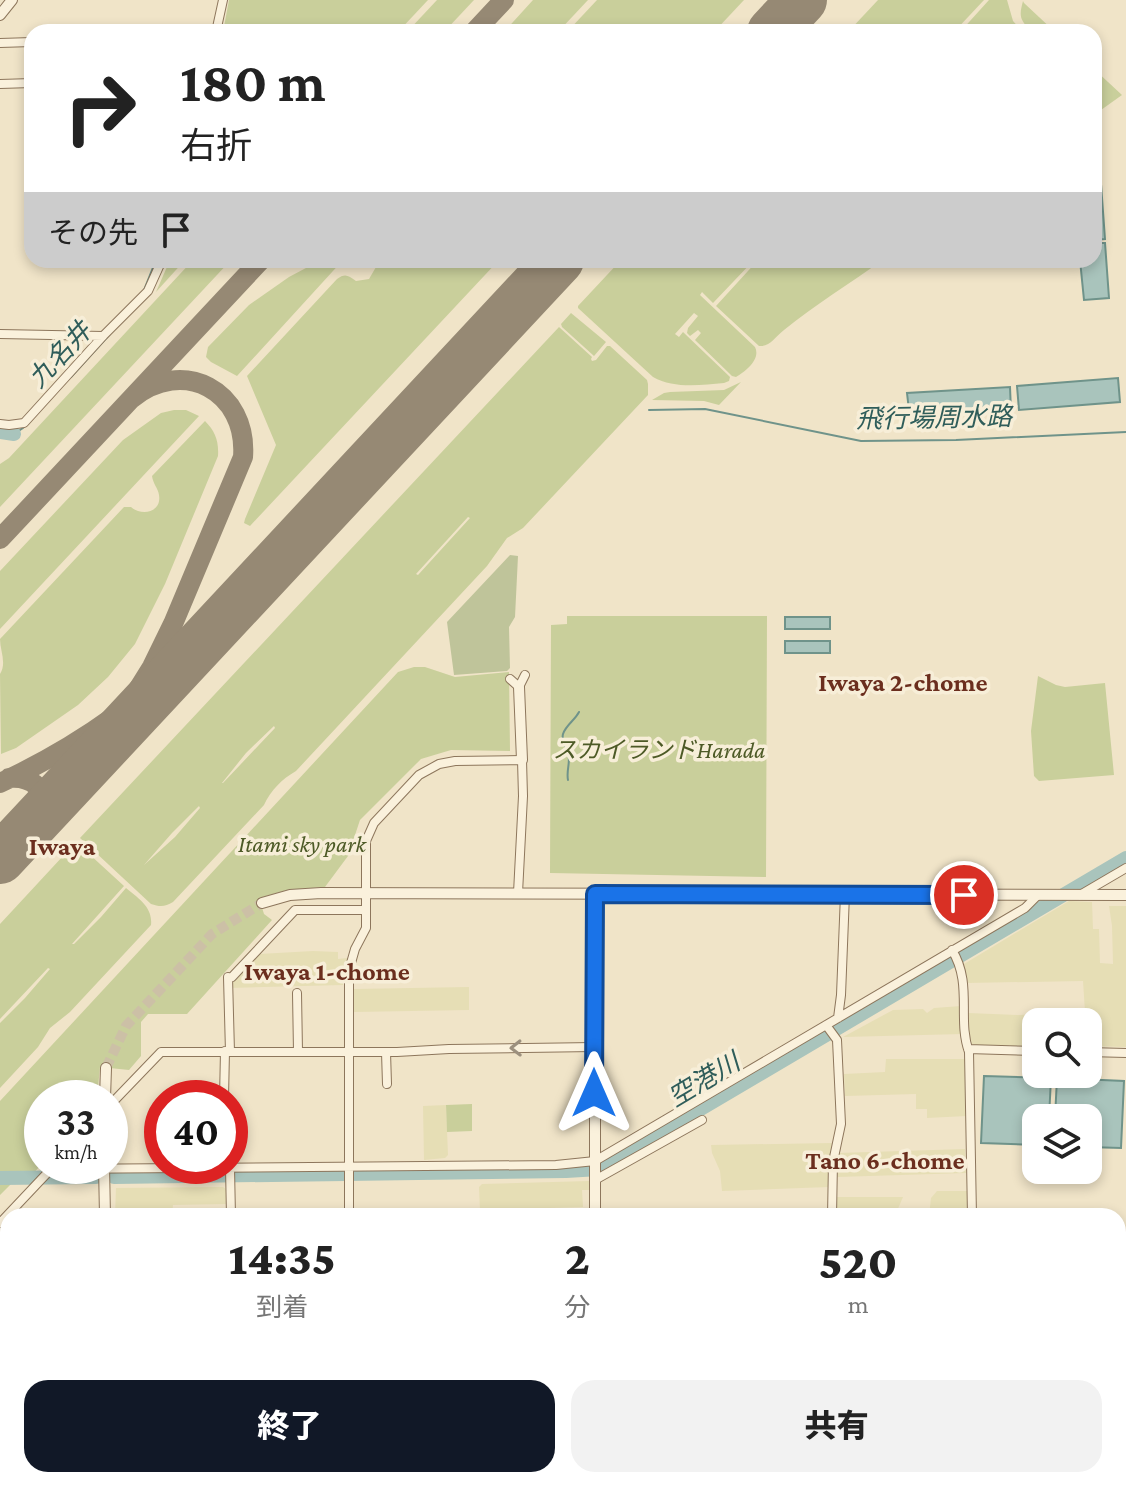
<!DOCTYPE html>
<html lang="ja">
<meta charset="utf-8">
<style>
:root{--surface:#fff;--page:#f2f2f2;--text:#222;--muted:#767676;--accent:#111827}
body{margin:0;font-family:"Crimson Pro","Noto Sans JP",serif;background:var(--page);color:var(--text);height:100vh;display:flex;flex-direction:column;font-size:30px;white-space:nowrap}
*{box-sizing:border-box;margin:0}
p{font-size:26px;color:var(--muted)}
.icon{flex:none;width:44px;height:44px;fill:none;stroke:currentColor;stroke-width:2;stroke-linecap:round;stroke-linejoin:round}
.map{position:relative;flex:1;overflow:hidden}
.sheet{position:absolute;left:0px;top:1208px;width:1126px;height:280px;display:flex;flex-direction:column;background:var(--surface);border-radius:24px 24px 0 0;box-shadow:0 4px 12px #0003}
.sheet>*{flex:none}
.guide{position:absolute;left:24px;top:24px;width:1078px;height:244px;border-radius:24px;box-shadow:0 4px 12px #0003;background:#fff;color:var(--text);overflow:hidden}
.tools{position:absolute;left:1022px;top:1008px;display:grid;gap:16px}
.tools a{display:grid;place-items:center;width:80px;height:80px;border-radius:16px;background:var(--surface);box-shadow:0 4px 12px #0003;font-size:40px}
.speed{position:absolute;left:24px;top:1080px;display:flex;gap:16px;font-size:40px;font-weight:700;text-align:center}
.speed>*{display:grid;place-content:center;width:104px;height:104px;border-radius:50%;background:var(--surface);box-shadow:0 4px 12px #0003;line-height:1}
.speed small{font-size:20px;font-weight:400}
.speed .limit{border:12px solid #d22;background:#fff;color:#111}
.pin{position:absolute;display:grid;place-items:center;width:68px;height:68px;color:#fff;margin:-34px;border:4px solid #fff;border-radius:50%;box-shadow:0 2px 8px #0007}
.me{position:absolute;width:88px;margin:-44px;rotate:0deg;stroke-linejoin:round;filter:drop-shadow(0 0 6px #0008)}
.turn{display:flex;align-items:center;gap:28px;height:168px;padding:0 24px;font-size:36px}
.turn .icon{width:104px;height:104px;stroke-width:2.5}
.turn b{display:block;font-size:56px;line-height:68px}
.then{display:flex;align-items:center;height:76px;padding:0 24px;background:#0003;gap:16px;font-size:30px}
.eta{display:flex;justify-content:space-evenly;align-items:center;height:136px;text-align:center}
.eta b{font-size:48px;font-weight:800;line-height:56px}
.primary-button{display:flex;gap:16px;margin-top:auto;padding:16px 24px}
.primary-button a{flex:1;height:92px;border-radius:24px;background:var(--accent);color:#fff;font-size:32px;font-weight:800;line-height:92px;text-align:center}
.primary-button a+a{background:var(--page);color:var(--text)}
.map>svg:first-child{display:block}
</style>
<div class="map">
<svg width="1126" height="1488" viewBox="0 0 1126 1488">
<rect width="100%" height="100%" fill="#f0e4c8"/>
<path fill="#e6deb5" d="M1069,901L1092,902L1093,929H1099L1100,963L1113,964L1112,926L1109,906H1126V1047L1088,1046V1022H1036V1046L974,1045L969,1043L968,1013L1019,1015L1085,1012L1083,981L966,983L964,964Z
M313,951L338,952V959L347,958L346,981L343,982V985L230,988L229,978L259,954Z
M469,987V1010L354,1012L353,989Z
M961,1006L963,1034L843,1037L893,1010L923,1009L927,1013L934,1008Z
M886,1059H965L967,1116L927,1118V1109H916V1094L845,1096L844,1074L885,1072Z
M446,1105L448,1155L445,1158L424,1160L423,1106Z
M832,1143L828,1163L829,1187L722,1191L720,1171L712,1153L711,1145Z
M965,1149L966,1173L837,1177L838,1153Z
M589,1181V1190H582L583,1207L480,1210L479,1187L482,1184Z
M223,1187L226,1189L229,1204L173,1205L172,1216H115L116,1188Z
M937,1191H968V1216H929L931,1198Z
M836,1197H903L897,1211L837,1212Z
M479,1480H563L564,1488H479Z
M604,1480H714V1488H604Z
M946,1480H992L993,1488H946Z"/>
<path fill="#c9cf9b" fill-rule="evenodd" d="M229,0H428L398,32H223Z
M437,0H474L444,32H407Z
M533,0H588L558,32H504Z
M597,0H744L714,32H567Z
M878,0H984L954,32H848Z
M989,0H1007L1013,21L1023,32H960Z
M1023,1L1024,3L1055,32H1033C1019,20 1019,16 1023,1Z
M1094,69L1122,95L1094,115Z
M170,260H185L156,292Z
M193,260H231L0,507V464L9,458Z
M321,260H343L237,376L211,362L206,357L208,347L249,305L289,277Z
M375,260H499L250,526L244,523L245,519L276,445L247,376L337,279C345,273 348,275 356,281L369,279L376,267Z
M621,260H754L713,303L702,292L700,295L755,347C761,359 746,371 736,377L732,376L695,340L701,333L698,330L690,336L687,333L688,328L698,316L694,313L675,334L679,337L683,332L730,377L729,381L724,383C701,385 674,389 653,377L578,308V306Z
M758,260H883C850,283 815,305 784,330C775,337 770,347 759,346L716,306Z
M571,313L606,342L594,356L562,327L561,324Z
M559,327L592,357L591,359L592,361L596,360L607,346H610L647,380L648,384V395L523,528L507,538L487,566L296,771C282,779 271,790 264,805L173,902C165,907 160,907 151,904L80,838ZM468,517L470,518L418,575L416,574ZM274,726L275,728L223,783H222L246,753ZM199,806L200,808L175,837L144,865L172,833Z
M741,382L719,405L704,401L652,400L664,393L670,392L724,390Z
M174,410H186L199,416L0,629V571L123,440L161,413Z
M205,421C215,431 219,441 218,456L165,584L135,644L108,677L78,705L16,748L1,754L0,674C7,663 0,651 0,639L124,507H131C141,516 162,513 159,495C158,488 153,484 152,476Z
M567,616H767L766,877L550,873L551,625L567,624Z
M414,667H425L455,677L509,672L510,751L451,750L421,759L360,820L348,856L325,887L287,890L259,898L264,914L272,920L187,1014H148L141,1022V1056L129,1070L100,1067L97,1098H42V1164L24,1183L11,1184L0,1195V1101L398,672Z
M1038,676L1056,685L1065,687L1105,683L1114,775L1039,781L1034,776L1031,731Z
M76,842L124,886L72,944H74L101,917L126,888C138,898 153,907 151,925L70,1012L50,1028L38,1047L0,1088V1023L25,998L50,969L48,968L0,1019V924Z
M472,1104V1131L447,1132L446,1105Z
M1118,1380L1126,1383V1403L1118,1423Z"/>
<path fill="#bfc49a" d="M510,555L518,556L515,617L509,627L510,668L507,671L454,675L447,622Z"/>
<path fill="#a9c4bc" stroke="#6f938a" stroke-width="2" d="M1101,184L1105,239L1094,240V185Z
M1094,243H1105L1109,298L1084,300L1080,260H1094Z
M1118,378L1120,402L1019,410L1017,386Z
M1010,387L1011,411L910,419L907,393Z
M785,617H830V629H785Z
M785,641H830V653H785Z
M984,1076L1051,1078L1049,1118H1036V1145L981,1143Z
M1057,1078L1124,1081L1121,1148L1088,1147V1118H1055Z"/>
<g fill="none" stroke-linecap="round" stroke-linejoin="round">
<path stroke="#6f938a" stroke-width="2" d="M144,290L156,260
M71,377L110,334
M649,410L705,409L861,441L956,440L1126,432
M14,434L23,428
M568,780C566,770 571,762 568,753C566,746 561,742 563,734C566,725 575,720 579,712"/>
<path stroke="#a9c4bc" stroke-width="14" d="M0,432L14,434
M114,1177L566,1171L599,1169L1126,858
M0,1178L96,1177"/>
<path stroke="#968974" stroke-width="20" d="M474,32L504,0
M771,32L792,0
M0,539L261,260
M9,778C30,776 44,787 48,808
M0,783C77,748 145,699 205,640
M70,785L114,728L152,667L173,624L243,457C248,391 183,356 131,399"/>
<path stroke="#968974" stroke-width="50" d="M772,32L802,0
M0,859L559,260"/>
<path stroke="#ccc0a6" stroke-width="10" stroke-dasharray="10 5" stroke-linecap="butt" d="M106,1068L126,1026L212,934L262,903"/>
<g stroke="#8d765c" stroke-width="10">
<path id="minor" d="M216,32L223,0
M0,43L32,42
M0,84L32,83
M0,334L103,336
M0,424L9,425L24,423L103,336L148,291L162,260
M510,679L519,687L525,675
M1080,895L1126,868
M952,950C973,984 957,1019 969,1052L972,1216
M228,977L230,1052
M232,977L295,910H365
M297,993L298,1051
M838,1018L841,995L845,894
M826,1025L837,1040L841,1124L833,1162L832,1216
M968,1049L1036,1051
M386,1052L387,1084
M1088,1052L1126,1053
M224,1098L225,1051
M110,1105L161,1052H397L449,1049L594,1047
M230,1168L231,1216
M595,1180L702,1120
M349,1216V970L355,949L366,928V841L374,823L419,775L439,764L455,761L522,760L523,796L518,893
M0,1223L51,1169L556,1165L595,1161L1025,908L1038,895
M1118,1362L1126,1365
M0,1407H8
M0,1425H8
M359,1480V1488
M838,1480L839,1488
M229,1488L230,1480"/>
</g>
<g stroke="#8d765c" stroke-width="12">
<path id="tertiary" d="M0,15L12,0
M519,687L522,760
M595,894V1216
M262,903L290,895L321,893L1126,895
M105,1098L106,1068
M104,1166L105,1216
M1118,1279L1126,1262
M106,1480V1488
M600,1480V1488
M718,1480V1488
M1045,1488L1047,1480"/>
</g>
<use href="#minor" stroke="#faf1dc" stroke-width="8"/>
<use href="#tertiary" stroke="#faf1dc" stroke-width="10"/>
</g>
<defs><path id="oneway-chevron" d="M-2-3.5L2.5 0L-2 3.5" fill="none" stroke-width="1.6" stroke-linecap="round" stroke-linejoin="round" transform="scale(2)"/></defs>
<use stroke="#9c907e" href="#oneway-chevron" transform="translate(516 1048) rotate(179)"/>
<g fill="none" stroke-linecap="round" stroke-linejoin="round">
<g stroke="#114b97" stroke-width="20">
<path id="route" d="M594,1093L595,894L964,895"/>
</g>
<use href="#route" stroke="#1a73e8" stroke-width="14"/>
</g>
<g text-anchor="middle" dominant-baseline="central" stroke-width="7" stroke-linejoin="round" paint-order="stroke">
<g font-size="24" font-style="italic" fill="#4d5a26" stroke="#f7eed8">
<text x="659" y="749">スカイランドHarada</text>
<text x="302" y="843">Itami sky park</text>
</g>
<g font-size="26" font-style="italic" fill="#2f5d5a" stroke="#f7eed8">
<text transform="translate(60 355) rotate(-47)">九名井</text>
<text transform="translate(934 418) rotate(-1)">飛行場周水路</text>
<text transform="translate(704 1080) rotate(-31)">空港川</text>
</g>
<g font-size="26" font-weight="bold" fill="#6b2e1e" stroke="#f7eed8">
<text x="903" y="682">Iwaya 2-chome</text>
<text x="62" y="846">Iwaya</text>
<text x="327" y="971">Iwaya 1-chome</text>
<text x="885" y="1160">Tano 6-chome</text>
</g>
</g>
</svg>
<div class="tools">
<a><svg class="icon" aria-label="search" viewBox="0 0 24 24"><circle cx="10" cy="10" r="6"/><path d="M15 15l6 6"/></svg></a>
<a><svg class="icon" aria-label="layers" viewBox="0 0 24 24"><path d="M12 4l9 5-9 5-9-5zM3 14l9 5 9-5"/></svg></a>
</div>
<div class="speed"><div>33<small>km/h</small></div><div class="limit">40</div></div>
<div class="pin" style="left:964px;top:895px;background:#d93025"><svg class="icon" aria-label="arrive" viewBox="0 0 24 24"><path d="M6 21V4h12l-3 4 3 4H6"/></svg></div>
<svg class="me" style="left:594px;top:1093px" viewBox="-20 -20 40 40"><path d="M0-17L14 15 0 8-14 15z" fill="#1a73e8" stroke="#fff" stroke-width="4"/></svg>
<div class="guide">
<div class="turn"><svg class="icon" aria-label="right" viewBox="0 0 24 24"><path d="M7 20v-9h11M14 6l5 5-5 5"/></svg><div><b>180 m</b>右折</div></div>
<div class="then">その先<svg class="icon" aria-label="arrive" viewBox="0 0 24 24"><path d="M6 21V4h12l-3 4 3 4H6"/></svg></div>
</div>
<section class="sheet">
<div class="eta">
<div><b>14:35</b><p>到着</p></div>
<div><b>2</b><p>分</p></div>
<div><b>520</b><p>m</p></div>
</div>
<div class="primary-button"><a>終了</a><a>共有</a></div>
</section>
</div>
